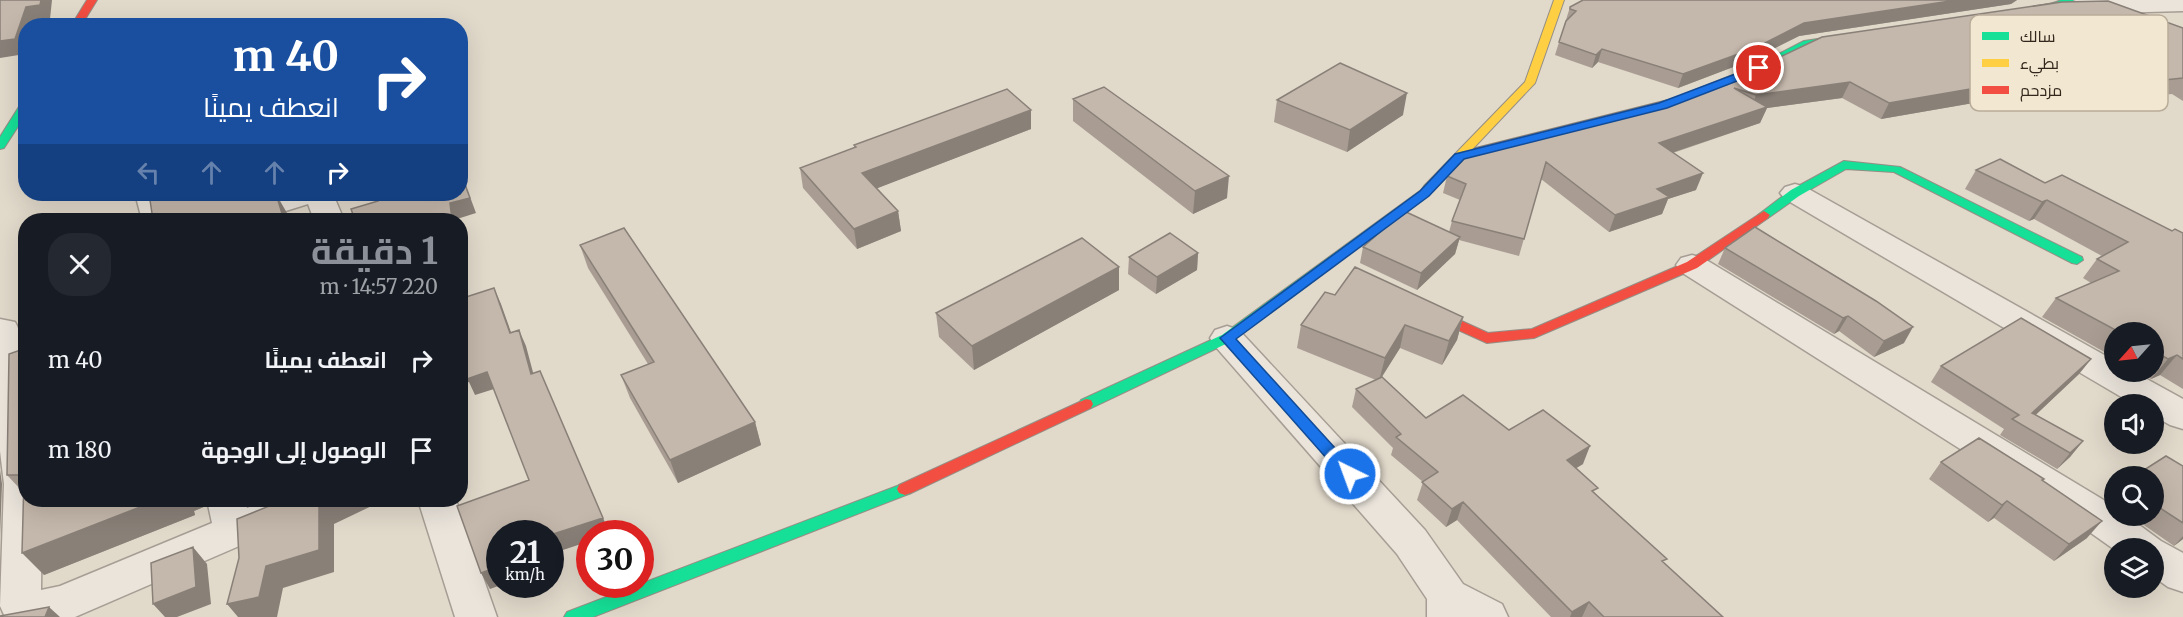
<!DOCTYPE html>
<html lang="ar">
<meta charset="utf-8">
<style>
:root{--surface:#171b24;--page:#242831;--text:#f1f3f6;--muted:#9ea1a6;--accent:#8c9099}
body{margin:0;font-family:Merriweather,Cairo,serif;background:var(--page);color:var(--text);direction:rtl;height:100vh;display:flex;flex-direction:column;font-size:22px;white-space:nowrap}
*{box-sizing:border-box;margin:0}
p{font-size:20px;color:var(--muted)}
.icon{flex:none;width:33px;height:33px;fill:none;stroke:currentColor;stroke-width:2;stroke-linecap:round;stroke-linejoin:round}
.map{position:relative;flex:1;overflow:hidden;direction:ltr}
.drawer{position:absolute;left:18px;top:213px;width:450px;height:294px;display:flex;flex-direction:column;background:var(--surface);border-radius:24px;box-shadow:0 6px 24px #0002;direction:rtl}
.drawer>*{flex:none}
.guide{position:absolute;left:18px;top:18px;width:450px;height:183px;border-radius:24px;box-shadow:0 6px 24px #0002;direction:rtl;background:#1a4fa0;color:#fff;overflow:hidden}
.needle{width:39px;rotate:243deg}
.controls{position:absolute;left:2104px;top:322px;display:grid;gap:12px}
.controls a{display:grid;place-items:center;width:60px;height:60px;border-radius:50%;background:var(--surface);box-shadow:0 6px 24px #0002;font-size:30px}
.speed{position:absolute;left:486px;top:520px;display:flex;gap:12px;font-size:30px;font-weight:700;text-align:center}
.speed>*{display:grid;place-content:center;width:78px;height:78px;border-radius:50%;background:var(--surface);box-shadow:0 6px 24px #0002;line-height:1}
.speed small{font-size:15px;font-weight:400}
.speed .limit{border:9px solid #d22;background:#fff;color:#111}
.pin{position:absolute;display:grid;place-items:center;width:51px;height:51px;color:#fff;margin:-26px;border:3px solid #fff;border-radius:50%;box-shadow:0 2px 6px #0007}
.me{position:absolute;width:66px;margin:-33px;rotate:318deg;stroke-linejoin:round;filter:drop-shadow(0 0 4px #0008)}
.turn{display:flex;align-items:center;gap:21px;height:126px;padding:0 30px;font-size:27px}
.turn .icon{width:78px;height:78px;stroke-width:2.5}
.turn b{display:block;font-size:42px;line-height:51px}
.lanes{display:flex;align-items:center;height:57px;padding:0 30px;background:#0003;justify-content:center;gap:30px;direction:ltr}
.lanes .off{opacity:.35}
.round{display:grid;place-items:center;flex:none;width:63px;height:63px;border-radius:24px;background:var(--page)}
.summary{display:flex;align-items:center;justify-content:space-between;height:102px;padding:0 30px}
h1{font-size:36px;font-weight:700;line-height:45px;color:var(--accent)}
ul{padding:0;list-style:none}
li{display:flex;align-items:center;gap:18px;height:90px;padding:0 30px}
li div{flex:1}
li b{display:block;font-size:22px}
li em{font-style:normal}
.map>svg:first-child{display:block}
</style>
<div class="map">
<svg width="2183" height="617" viewBox="0 0 2183 617">
<rect width="100%" height="100%" fill="#e1d9ca"/>
<g fill="none" stroke-linecap="round" stroke-linejoin="round">
<g stroke="#a69e94" stroke-width="3">
<path id="street" d="M2076,0H2183V11L2077,14L2069,12L2065,7L2069,2Z
M1795,184L1805,187L2115,361V372H2134L2183,399V429L2170,425L2154,416V405H2135L1785,199L1780,193L1785,187Z
M139,194H163L172,220H142L136,197Z
M280,194H333L344,220H314L308,204L257,220H212L216,213Z
M1692,255L1703,258L2102,499L2115,508V516H2127L2161,541L2183,553V592L2168,587L2154,577V549L2115,550L2074,521L1681,272L1676,265L1681,258Z
M0,319L15,322C33,351 26,461 26,500H42L41,590L60,586L212,523L207,500H245L247,508L268,500H325L320,511L75,617H5L0,606L4,484L0,451Z
M1227,326L1239,330L1425,530L1463,584L1502,604L1508,617H1427V599L1397,554L1215,346L1210,338L1215,330Z
M418,500H456L497,617H455Z"/>
</g>
<g stroke="#958e84" stroke-width="2">
<path id="fast" d="M2061,0H2074C2063,9 2029,20 2017,12C2029,4 2048,7 2061,0Z
M1852,34L1857,37L1856,39L1811,46L1763,70L1672,105L1668,106L1663,103L1755,66L1804,41Z
M26,101V114L4,148L0,149V137L22,102Z
M1844,161L1900,167L2082,257L2083,260L2077,264L2072,263L1894,172L1846,169L1799,196L1768,218L1764,219L1758,215L1791,190Z
M1428,185L1434,189L1432,192L1232,341L1091,408H1081L1079,404L1081,400L1222,335Z
M905,483L911,485L913,489L911,493L593,617H564L567,612Z"/>
</g>
<g stroke="#958e84" stroke-width="2">
<path id="slow" d="M1554,0H1564L1535,83L1432,192H1424L1422,189L1424,186L1525,82Z"/>
</g>
<g stroke="#958e84" stroke-width="2">
<path id="jam" d="M87,0H97L81,26H71Z
M1764,211L1770,215L1768,218L1697,268L1534,338L1487,343L1414,310L1412,307L1414,304H1424L1488,333L1532,329L1687,262Z
M1086,399L1091,400L1093,404L1091,408L911,493L905,495L899,493L897,489L899,485Z"/>
</g>
<use href="#street" fill="#eae4db" fill-rule="evenodd"/>
<use href="#fast" fill="#16e098" fill-rule="evenodd"/>
<use href="#slow" fill="#ffcf43" fill-rule="evenodd"/>
<use href="#jam" fill="#f24e42" fill-rule="evenodd"/>
</g>
<path fill="#a99d93" d="M1583,0H2017L2011,4L1799,36L1749,61L1678,88L1598,62L1592,68L1555,55L1570,7Z
M2183,28V101L2172,94L2088,103L2069,89L2042,91L1881,119L1842,98L1767,108L1760,123L1673,153L1696,190L1668,199L1662,214L1609,232L1541,179L1519,256L1459,240L1455,254L1417,290L1360,263L1363,247L1449,232L1452,221L1460,200L1443,193L1447,176L1679,97L1715,87L1717,82Z
M1073,99L1227,198L1193,214L1073,121Z
M1277,100L1403,115L1347,152L1274,122Z
M1031,129L877,188L898,211L901,231L857,249L803,188L800,168L854,148V145Z
M1976,170L2045,183L2172,231L2183,233V389L2160,375L2151,379L2139,372H2154V333H2115V358L2042,317L2056,298L2091,283L2083,278L2097,259L2102,256L2034,219L2029,221L1965,189Z
M580,245L755,422L761,445L678,483L630,398L621,375L648,364L588,268Z
M1725,248L1904,343L1874,357L1839,331L1834,334L1718,264Z
M1198,253L1197,270L1156,294L1128,274L1129,257Z
M1119,267V290L974,370L939,337L936,313Z
M1335,295L1463,317L1457,340L1442,365L1400,348L1382,377L1426,418L1509,430L1583,464L1576,468L1595,493L1664,563L1723,617H1551L1457,520L1446,527L1417,500L1423,482L1391,455L1393,448L1352,407L1356,389L1376,380L1297,348L1301,325Z
M26,348L205,500L206,506L194,511L195,515L44,575L23,492L7,475Z
M2091,359L2079,374L2035,415L2083,441L2070,457L2057,469L2000,435L2004,429L1931,382L1941,366Z
M1941,462L2042,480L2087,538L2054,561L1994,518L1988,522L1929,479Z
M2183,466V539L2174,546L2131,516H2154V477Z
M2115,493V505L2108,501Z"/>
<path fill="#898078" d="M41,0H52L50,19L36,22L35,26H26L25,54L0,58V41L26,7Z
M1957,0H2017L2011,4L1799,36L1749,61L1678,88L1683,74L1804,23Z
M1602,49L1598,62L1592,68L1596,55Z
M2052,75L2042,91L1881,119L1889,103Z
M1850,82L1842,98L1767,108L1760,123L1653,159L1659,143L1750,111L1756,95Z
M1407,93L1403,115L1347,152L1350,130Z
M1031,110V129L865,193L862,173Z
M460,170L476,213L457,219V220H452L450,203Z
M1703,173L1696,190L1668,199L1662,214L1609,232L1615,215L1657,189Z
M1229,176L1227,198L1193,214L1195,191Z
M199,194H267L215,211L196,198Z
M276,194L287,213L290,220H284Z
M2047,200L2034,219L2029,221L2042,202Z
M898,211L901,231L857,249L854,229Z
M1460,237L1455,254L1417,290L1421,273Z
M460,244L470,314L463,298L460,281Z
M1198,253L1197,270L1156,294L1157,277Z
M1119,267V290L974,370L972,346Z
M494,288L501,304L517,349L510,333Z
M1848,316L1839,331L1834,334L1843,318Z
M1463,317L1457,340L1442,365L1449,341Z
M1405,325L1400,348L1379,381L1385,358Z
M1913,327L1904,343L1874,357L1884,341Z
M519,330L526,346L538,391L531,374Z
M2177,355L2160,375L2151,379L2168,359Z
M2091,359L2079,374L2024,426L2032,413Z
M464,365L487,372L494,389L475,395L469,382L465,383L460,374V366Z
M540,371L610,534H590V541L551,554L554,564L550,565V535Z
M755,422L761,445L678,483L670,460Z
M2083,441L2070,457L2057,469L2070,453Z
M1590,446L1583,464L1560,478L1567,460Z
M0,470L2,484L0,537Z
M158,500H206H205L206,506L194,511L195,515L44,575L22,553Z
M250,500H263L253,503Z
M323,500H378L380,502L334,524V572L283,588L277,617H238L227,604L266,566L319,501Z
M2007,501L1994,518L1988,522L2002,505Z
M1463,502L1457,520L1446,527L1452,509Z
M2102,521L2087,538L2054,561L2069,544Z
M2183,536V539L2174,546Z
M193,547L207,564L211,604L177,617H165L153,604Z
M500,566V585H501L490,589L481,573Z
M1589,602L1582,617H1570L1572,612Z
M49,607L60,617H45Z"/>
<path fill="#c4b7ab" stroke="#898078" stroke-width="1.5" d="M0,0H41L40,5L26,7L15,39L0,41Z
M1583,0H1957L1804,23L1755,48L1683,74L1602,49L1596,55L1559,42L1566,21L1576,11L1570,9V7Z
M2108,1L2183,28V78L2099,87L2079,73L2052,75L1889,103L1850,82L1756,95L1734,88L1767,107L1659,143L1703,173L1657,189L1669,197L1615,215L1546,162L1524,239L1452,221L1466,184L1447,176L1475,148L1679,97L1700,89L1725,85L1717,82L1776,59L1822,37L2062,2Z
M1340,63L1407,93L1350,130L1277,100Z
M1104,87L1229,176L1195,191L1073,99Z
M1007,89L1031,110L862,173L898,211L854,229L800,168L856,147L854,145Z
M2000,159L2045,183L2062,175L2172,231L2175,229L2183,233V359L2177,355L2168,359L2154,351V333H2121L2056,298L2119,271L2097,259L2128,242L2047,200L2042,202L1976,170Z
M460,171L470,198L450,203L452,220H355L351,209L378,201L374,194H460Z
M159,194H199L196,198L244,200L267,194H276L284,220H153L150,200H158L160,197Z
M1404,211L1460,237L1421,273L1363,247Z
M1755,227L1876,301L1913,327L1884,341L1848,316L1843,318L1725,248Z
M624,228L755,422L670,460L621,375L654,362L580,245Z
M1170,233L1198,253L1157,277L1129,257Z
M1082,238L1119,267L972,346L936,313Z
M1355,267L1463,317L1449,341L1405,325L1385,358L1301,325L1325,292L1335,295Z
M460,281L463,298L494,288L510,333L519,330L531,374L540,371L603,518L550,535V534H500V566L481,573L457,506L529,480L487,372L467,379L464,365L460,366Z
M2021,318L2091,359L2032,413L2083,441L2070,453L2012,419L2019,415L1941,366Z
M26,348V500H158L22,553L24,477L21,475H7L9,354Z
M1382,377L1426,418L1463,395L1509,430L1543,410L1590,446L1567,460L1598,488L1592,491L1667,559L1662,561L1723,617H1604L1589,602L1572,612L1463,502L1452,509L1422,482L1438,472L1396,437L1401,434L1356,389Z
M1979,438L2044,479L2042,480L2102,521L2069,544L2007,501L2002,505L1941,462Z
M2166,456L2183,466V523L2154,504V477H2133Z
M284,500H323L319,501V550L266,566L259,597L227,604L239,558L237,519Z
M193,547L196,587L153,604L151,563Z
M49,607L45,617H0V616Z"/>
<path fill="#1a73e8" stroke="#114b97" stroke-width="1.5" d="M1759,65L1763,66V71L1667,108L1464,159L1429,196L1236,339L1355,470L1358,474L1355,478H1344L1220,338L1420,191L1455,154L1659,103Z"/>
<rect x="1970" y="15" width="198" height="96" rx="9" fill="#f2e7d0" stroke="#b9ad9a" stroke-width="1.5"/>
<rect x="1982" y="32" width="27" height="8" fill="#16e098"/>
<rect x="1982" y="59" width="27" height="8" fill="#ffcf43"/>
<rect x="1982" y="86" width="27" height="8" fill="#f24e42"/>
<g font-size="16" fill="#33271d">
<text x="2020" y="42">سالك</text>
<text x="2020" y="69">بطيء</text>
<text x="2020" y="96">مزدحم</text>
</g>
</svg>
<div class="controls">
<a><svg class="needle" viewBox="-14 -14 28 28"><path d="M0-13l5 13h-10z" fill="#e53935"/><path d="M0 13l5-13h-10z" fill="#9ea1a6"/></svg></a>
<a><svg class="icon" aria-label="sound" viewBox="0 0 24 24"><path d="M4 9h4l5-4v14l-5-4H4zM17 9q2 3 0 6"/></svg></a>
<a><svg class="icon" aria-label="search" viewBox="0 0 24 24"><circle cx="10" cy="10" r="6"/><path d="M15 15l6 6"/></svg></a>
<a><svg class="icon" aria-label="layers" viewBox="0 0 24 24"><path d="M12 4l9 5-9 5-9-5zM3 14l9 5 9-5"/></svg></a>
</div>
<div class="speed"><div>21<small>km/h</small></div><div class="limit">30</div></div>
<div class="pin" style="left:1759px;top:68px;background:#d93025"><svg class="icon" aria-label="arrive" viewBox="0 0 24 24"><path d="M6 21V4h12l-3 4 3 4H6"/></svg></div>
<svg class="me" style="left:1350px;top:474px" viewBox="-20 -20 40 40"><circle r="17" fill="#1a73e8" stroke="#fff" stroke-width="3"/><path d="M0-11L8 9 0 5-8 9z" fill="#fff"/></svg>
<div class="guide">
<div class="turn"><svg class="icon" aria-label="right" viewBox="0 0 24 24"><path d="M7 20v-9h11M14 6l5 5-5 5"/></svg><div><b>40 m</b>انعطف يمينًا</div></div>
<div class="lanes"><svg class="icon off" aria-label="left" viewBox="0 0 24 24"><path d="M17 20v-9H6M10 6l-5 5 5 5"/></svg><svg class="icon off" aria-label="ahead" viewBox="0 0 24 24"><path d="M12 20V5M6 11l6-6 6 6"/></svg><svg class="icon off" aria-label="ahead" viewBox="0 0 24 24"><path d="M12 20V5M6 11l6-6 6 6"/></svg><svg class="icon" aria-label="right" viewBox="0 0 24 24"><path d="M7 20v-9h11M14 6l5 5-5 5"/></svg></div>
</div>
<section class="drawer">
<div class="summary"><div><h1>1 دقيقة</h1><p>220 m · 14:57</p></div><a class="round"><svg class="icon" aria-label="close" viewBox="0 0 24 24"><path d="M6 6l12 12M18 6L6 18"/></svg></a></div>
<ul>
<li><svg class="icon" aria-label="right" viewBox="0 0 24 24"><path d="M7 20v-9h11M14 6l5 5-5 5"/></svg><div><b>انعطف يمينًا</b></div><em>40 m</em></li>
<li><svg class="icon" aria-label="arrive" viewBox="0 0 24 24"><path d="M6 21V4h12l-3 4 3 4H6"/></svg><div><b>الوصول إلى الوجهة</b></div><em>180 m</em></li>
</ul>
</section>
</div>
